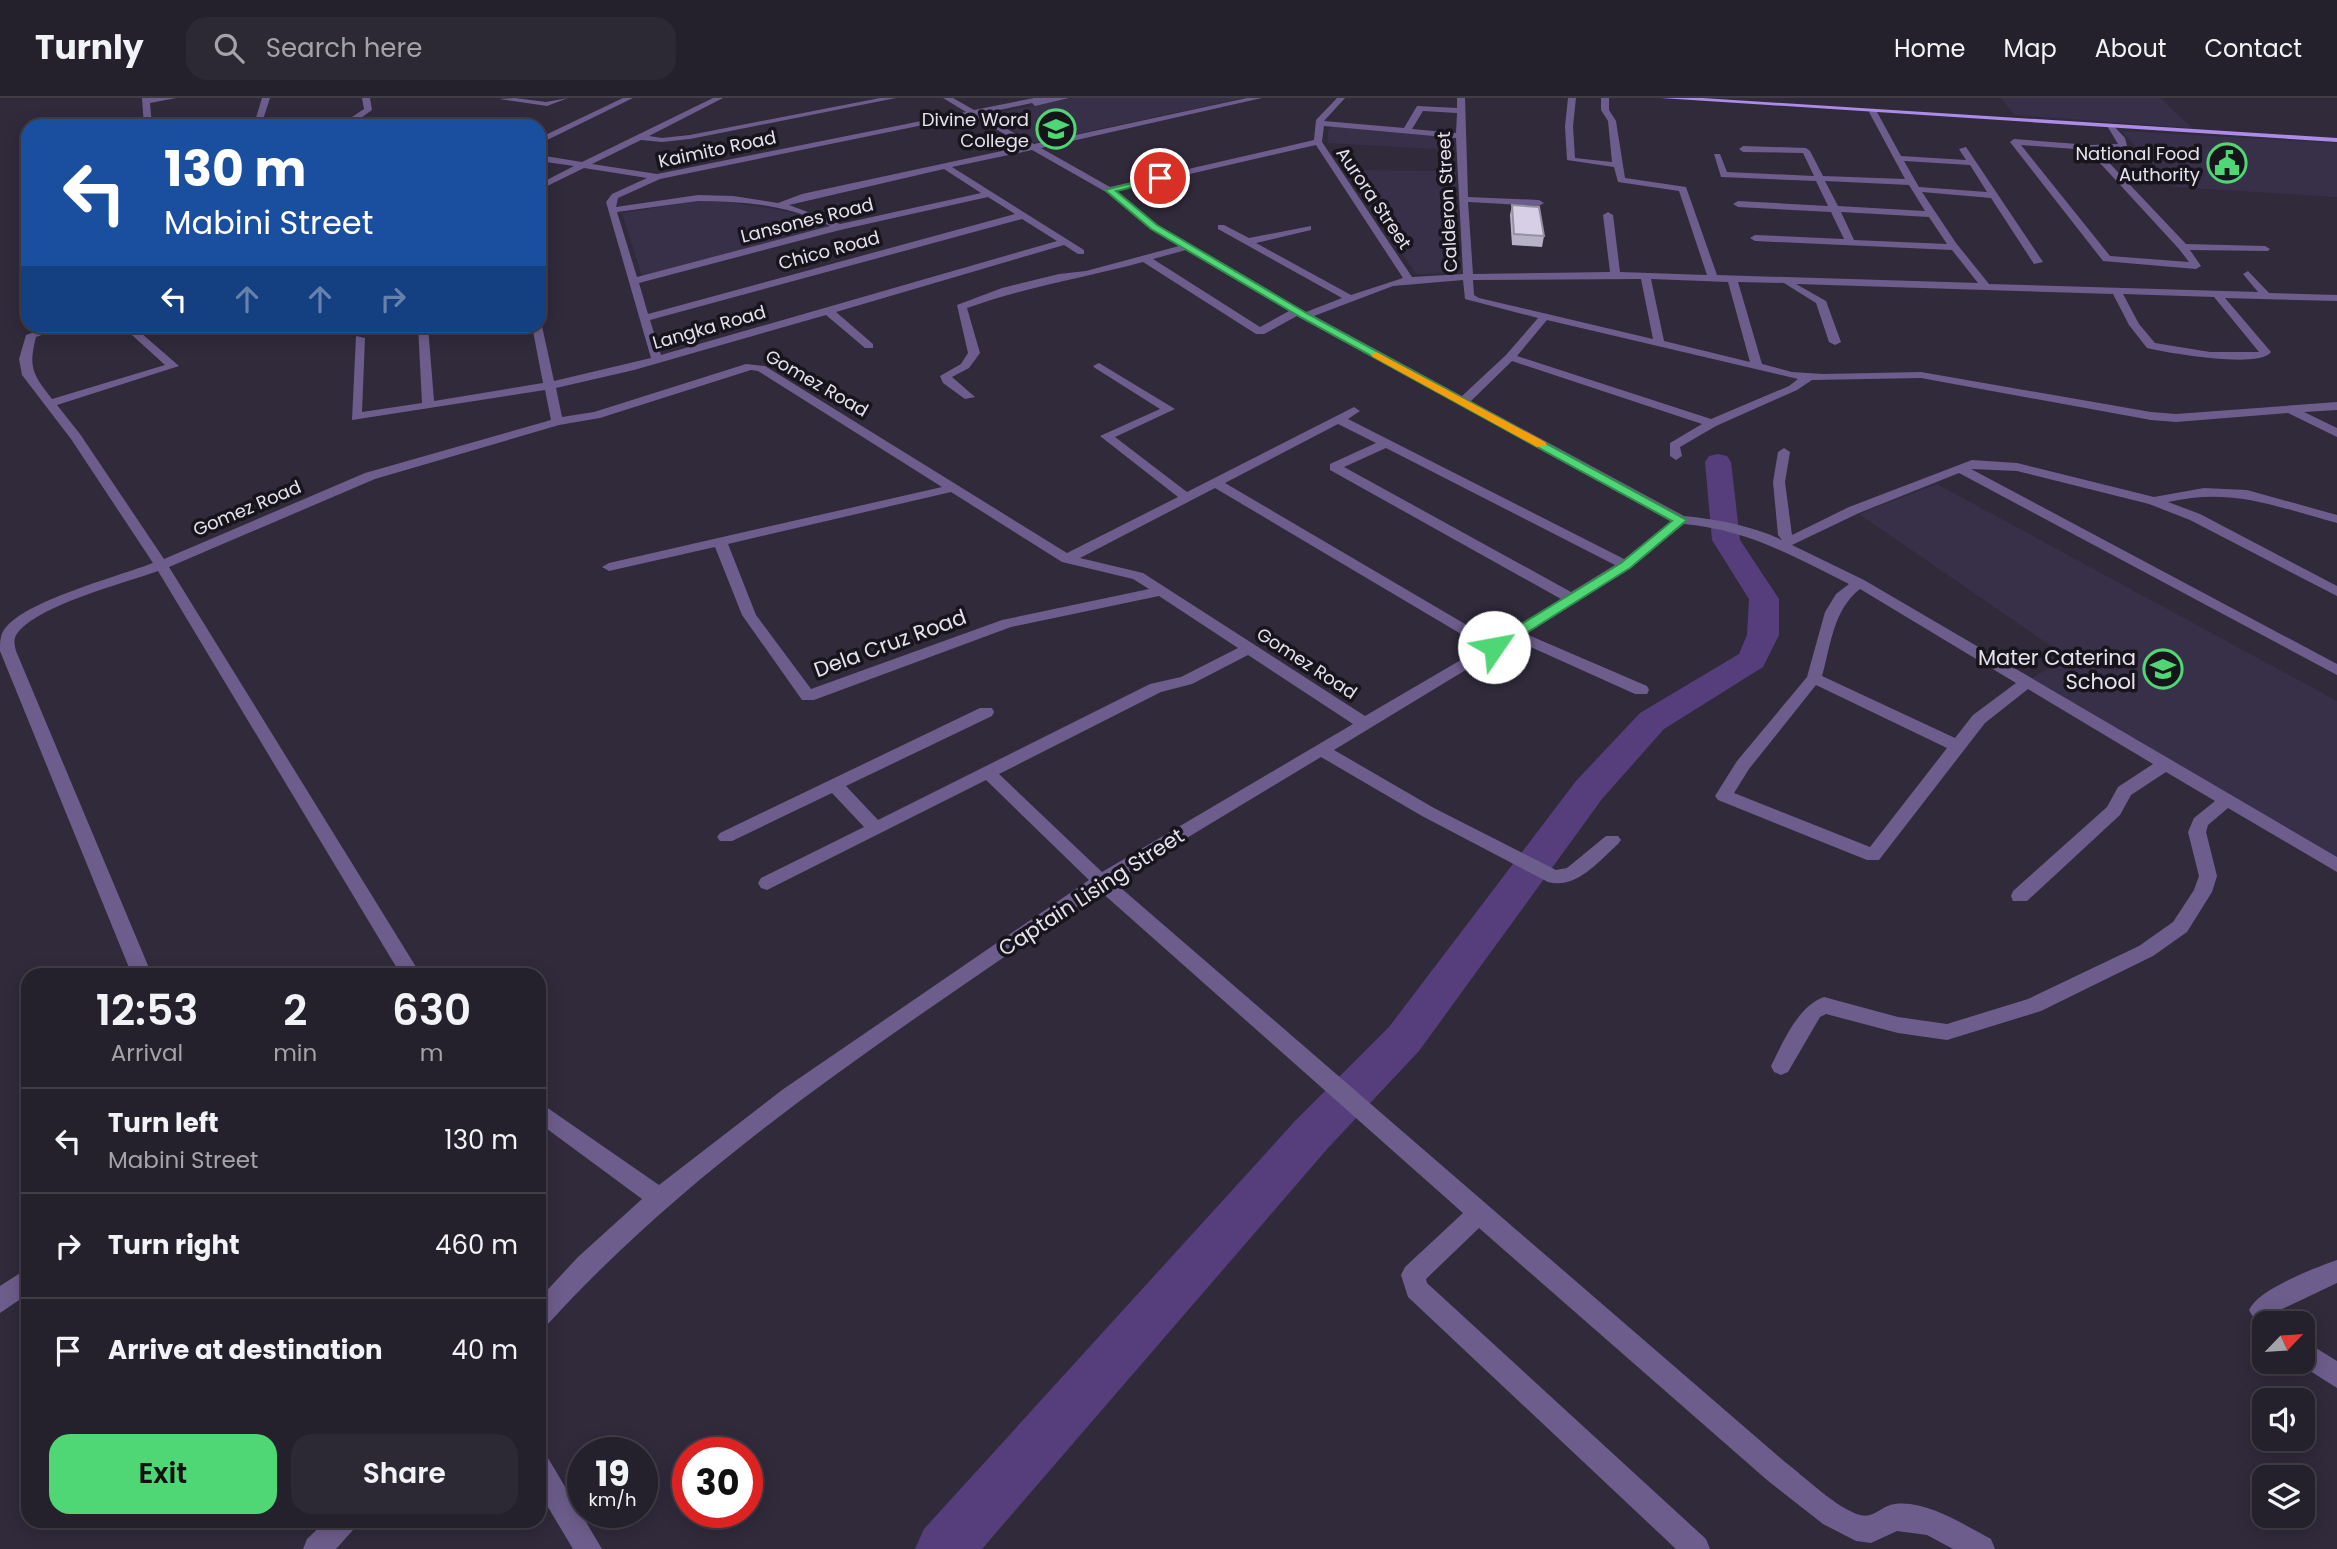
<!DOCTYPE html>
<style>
:root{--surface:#24202c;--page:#2c2834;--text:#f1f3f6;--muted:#a3a3a9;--line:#413e48;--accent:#4fd675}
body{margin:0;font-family:Poppins,sans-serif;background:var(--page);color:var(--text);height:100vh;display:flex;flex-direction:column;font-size:26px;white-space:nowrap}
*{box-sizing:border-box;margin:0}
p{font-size:23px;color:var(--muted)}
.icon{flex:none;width:38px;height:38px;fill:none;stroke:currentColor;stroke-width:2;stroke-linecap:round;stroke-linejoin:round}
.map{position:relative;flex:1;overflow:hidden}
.side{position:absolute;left:21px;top:870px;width:525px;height:560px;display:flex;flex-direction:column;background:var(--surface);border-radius:21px;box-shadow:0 4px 18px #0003,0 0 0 2px var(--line)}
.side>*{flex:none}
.banner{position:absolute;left:21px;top:21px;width:525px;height:214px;border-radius:21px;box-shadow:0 4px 18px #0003,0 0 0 2px var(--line);background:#1a4fa0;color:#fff;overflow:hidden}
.needle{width:46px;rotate:65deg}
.fabs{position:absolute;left:2252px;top:1213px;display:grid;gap:14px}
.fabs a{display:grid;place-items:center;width:63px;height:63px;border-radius:14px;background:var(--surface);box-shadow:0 4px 18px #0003,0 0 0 2px var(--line);font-size:35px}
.speed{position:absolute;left:567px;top:1339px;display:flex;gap:14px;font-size:35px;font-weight:700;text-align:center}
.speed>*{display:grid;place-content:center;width:91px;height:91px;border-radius:50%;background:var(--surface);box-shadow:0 4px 18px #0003,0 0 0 2px var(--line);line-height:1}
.speed small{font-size:18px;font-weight:400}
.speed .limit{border:10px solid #d22;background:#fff;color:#111}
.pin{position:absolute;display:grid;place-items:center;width:60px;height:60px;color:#fff;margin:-30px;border:4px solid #fff;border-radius:50%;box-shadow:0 2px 7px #0007}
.me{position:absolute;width:77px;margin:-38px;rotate:57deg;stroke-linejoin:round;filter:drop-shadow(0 0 5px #0008)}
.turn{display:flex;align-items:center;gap:24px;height:147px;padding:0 28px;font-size:32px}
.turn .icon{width:91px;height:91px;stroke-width:2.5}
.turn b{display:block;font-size:49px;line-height:60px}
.lanes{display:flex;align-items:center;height:66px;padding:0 28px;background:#0003;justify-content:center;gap:35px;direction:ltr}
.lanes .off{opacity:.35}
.eta{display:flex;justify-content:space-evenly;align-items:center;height:119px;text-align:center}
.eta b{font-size:42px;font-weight:600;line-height:49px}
.button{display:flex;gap:14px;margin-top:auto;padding:14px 28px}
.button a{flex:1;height:80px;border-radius:21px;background:var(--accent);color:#111;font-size:28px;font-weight:600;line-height:80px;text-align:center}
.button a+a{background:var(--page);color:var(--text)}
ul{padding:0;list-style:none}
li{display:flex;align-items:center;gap:21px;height:105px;padding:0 28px;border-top:2px solid var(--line)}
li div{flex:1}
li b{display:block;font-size:26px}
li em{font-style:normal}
header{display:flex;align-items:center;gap:42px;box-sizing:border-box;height:98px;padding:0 35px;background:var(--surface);border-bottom:2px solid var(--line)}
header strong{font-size:33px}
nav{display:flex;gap:38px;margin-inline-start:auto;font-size:24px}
.search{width:490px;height:63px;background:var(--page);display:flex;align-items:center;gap:18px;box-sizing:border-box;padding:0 24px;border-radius:21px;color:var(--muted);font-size:26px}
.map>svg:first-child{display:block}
</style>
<header>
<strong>Turnly</strong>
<div class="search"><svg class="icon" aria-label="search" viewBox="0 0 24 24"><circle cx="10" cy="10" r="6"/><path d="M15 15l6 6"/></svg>Search here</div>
<nav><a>Home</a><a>Map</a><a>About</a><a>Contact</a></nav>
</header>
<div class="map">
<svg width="2337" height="1451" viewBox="0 0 2337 1451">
<rect width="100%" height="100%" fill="#302a3b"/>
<path fill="#383048" d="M1072,0H1243L1035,45L986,17Z
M2001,0H2160L2192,30L2014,17Z
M1332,28L1455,39L1453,52L1328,45V34Z
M2121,33L2337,45V99L2174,89Z
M1346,72L1456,73L1460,175L1416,176Z
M696,103H723L774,111L815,120L829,129L642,178L622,115Z
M1937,386L2337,603V762L2029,582L2067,559L1859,416Z"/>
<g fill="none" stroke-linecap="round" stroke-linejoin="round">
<path fill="#563e7d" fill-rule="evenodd" d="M1718,356L1727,358L1731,364L1740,442L1779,501V537L1763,569L1664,631L1602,701L1419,953L1328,1050L982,1451H915L924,1431L1296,1022L1389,929L1576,683L1640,615L1739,556L1747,537L1749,501L1712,442L1705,364L1709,358Z"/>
<path fill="#6d5d8c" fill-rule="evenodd" d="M142,0H176L150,5L152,28H144Z
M262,0H270L261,28H231L255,23Z
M362,0H370L372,12L354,25L308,28L349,21L364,11Z
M515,0L546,4L568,0L547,8L499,1Z
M623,0H633L539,46V40Z
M713,0H723L649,38L662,40L690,37L880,0H896L690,41L662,44L641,42L592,66L657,76L966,14L943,0H953L974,12L1034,0H1069L1035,8L1032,5L980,16L1034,46L1247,0H1262L1041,50L1110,89L1314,42L1316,22L1337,0H1345L1324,23L1404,30L1417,8L1457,10V0H1465L1468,99L1539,102L1544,105L1539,108L1468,104L1473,176L1610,174L1603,117L1608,114L1613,117L1620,174L1707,177L1679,93L1618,84L1614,69L1567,62L1565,28L1568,0H1576L1573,28L1575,60L1612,64L1608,23L1601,12V0H1609V12L1616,23L1625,80L1686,89L1717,177L1978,185L1952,152L1755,143L1750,140L1755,137L1844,141L1831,114L1738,109L1733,106L1738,103L1828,108L1816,83L1721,79L1714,56H1720L1727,74L1814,78L1803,55L1743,54L1739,51L1743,48L1806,50L1810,53L1823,78L1905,81L1869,14L1873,12L1877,14L1901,58L1966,62L1959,51L1966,49L2043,164L2034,166L1991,100L1922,94L1956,145L1989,186L2258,194L2243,176L2248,173L2269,195L2337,197V203L2225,200L2271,254C2259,271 2168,255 2147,250L2129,227L2113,196L1796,186L1826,203L1841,244L1835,247L1829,244L1816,205L1784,185L1738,184L1762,266L1792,274L1823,276L1921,274L2151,314L2176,316L2337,304V312L2304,314L2337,330V339L2288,315L2176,324L2151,322L1921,280L1812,282L1797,292L1716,328L1680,349L1682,358L1676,362L1670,358V345L1702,326L1512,263L1471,303L1684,418C1716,421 1753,428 1782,442L1778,437L1773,384L1778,354L1784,350L1790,354L1785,384L1792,437L1849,409L1972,362L2017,365L2154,399L2204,390L2247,392L2337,417V425C2276,409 2233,389 2168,404L2200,416L2337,488V498L2190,422L2149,406L2017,373L1971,371L2337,566V577L1959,375L1859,415L1792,447L1864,482L2337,759V774L2228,710L2208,727L2206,734L2217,778L2212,794L2187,834L2153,858L2041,913L1947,942L1898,935L1826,916L1820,919L1788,974L1781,977L1774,974L1771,968C1783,944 1798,908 1824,899L1898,919L1947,926L2028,901L2139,848L2173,824L2194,792L2199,778L2188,734L2194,720L2215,703L2166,674L2131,697L2120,717L2027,803H2013L2011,798L2013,793L2107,709L2118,689L2153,666L2028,591L1985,625L1879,762H1867L1718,702L1715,698L1737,663L1807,579L1825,514L1836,496L1849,486C1793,458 1748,432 1684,426L1630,470L1526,536L1647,588L1649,592L1647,596H1635L1515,542L1334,652L1434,710L1556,772L1567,770L1606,738H1618L1621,742L1618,746C1599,763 1576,792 1548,784L1422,718L1321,659L1114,784L1785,1364C1805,1379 1836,1410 1860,1417C1874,1421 1882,1407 1895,1406C1927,1402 1964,1427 1991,1441L1995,1451H1953L1927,1437L1897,1433L1871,1445L1856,1443L1823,1426L1767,1382L1479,1130L1426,1181L1427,1185L1706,1441L1710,1451H1676L1408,1199L1401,1177L1405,1169L1463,1115L1100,793C908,927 706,1052 548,1226L539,1230V1201L578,1159L642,1101L539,1025V1004L659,1087L782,992L1089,782L986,682L767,792L761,790L758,785L761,780L864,729L832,695L732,743H720L717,739L720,735L980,610H992L994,614L992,618L846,688L878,722L1150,586L1181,579L1238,550L1159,498L1011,529L814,602H802L742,517L715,449L609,473L602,469L609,465L942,389L758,273L751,272L600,320L559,327L375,381L169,469L421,877H401L158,473C122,486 43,506 19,533C13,540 14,545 16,553L152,877H132L0,553C0,543 0,535 7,528C32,501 116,479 153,465L71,341L22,277L19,261L26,237L52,228H67L36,239C28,271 33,276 52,301L165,267L122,228H133L179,268L57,307L80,336L164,461L365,375L551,322L545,292L352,322L356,238L365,240L362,314L422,305L418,228H428L434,303L543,285L532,228H539V225L542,228L554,283L651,260L606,104L612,96L647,80L584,70L539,92V86L574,68L539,63V57L582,64ZM1423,13L1457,15L1456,35L1412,31ZM972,17L1025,48L802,96L778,105L733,98L698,97L616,109L618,100L660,81ZM1324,28L1456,40L1463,176L1412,179L1322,44ZM1316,47L1403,180L1351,197L1256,145L1311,132V128L1249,140L1224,127H1218V131L1342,200L1306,214L1157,127L1116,93ZM1032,52L1106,94L1151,131L1179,148L1086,173L1059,176L1002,190L957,207L968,255L961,266L940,278L943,285L965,301L975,299L952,279L969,270L980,255L967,210C1025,189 1084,180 1143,164L1256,236H1264L1297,218L1672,423L1624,461L1348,321L1360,313L1354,309L1187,394L1115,339L1175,311L1099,265L1093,268L1095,270L1160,311L1100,338L1178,399L1067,455L765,268L746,266L594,314L562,319L556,290L634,272L826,217L865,250H873V246L836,214L1064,147L1078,156H1084V152L952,69ZM1904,63L1970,67L1987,94L1919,89ZM944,71L981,95L840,126L789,107ZM1825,83L1909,87L1925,113L1838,108ZM988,99L1015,116L648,216L639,185L840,132ZM698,103C743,103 790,107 830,128L637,179L617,114ZM1841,114L1929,119L1947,146L1854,142ZM1022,121L1057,143L661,257L650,222ZM1186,152L1289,213L1260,229L1153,161ZM1641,181L1653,241L1479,200L1474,197L1473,182ZM1651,181L1728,184L1750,264L1664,243ZM1463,182L1465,201L1538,220L1506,257L1462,298L1314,218L1393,188ZM2123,196L2214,199L2259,254H2210L2155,245L2139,226ZM1547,222L1798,281L1789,288L1711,321L1517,258ZM1338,326L1376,345L1330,366V372L1561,501L1494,543L1225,385ZM1386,350L1615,467L1571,494L1344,369ZM1215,390L1483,549L1365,618L1143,475L1080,460ZM951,394L1062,464L1133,481L1149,491L1002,522L811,591L756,517L728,446ZM1860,491L2016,585L1973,617L1955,640L1822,578C1831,547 1833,512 1860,491ZM1248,557L1353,626L1102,774L999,676L1161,594L1192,586ZM1816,587L1947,650L1870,749L1734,695L1749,671Z
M2106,26H2112L2125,40L2127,48L2097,52L2186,146L2265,148L2270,151L2268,153L2190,152L2201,168L2196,171L2103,163L2010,44L2014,41L2090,47L2118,46ZM2021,47L2088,52L2179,151L2189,164L2110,158Z
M2337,1162V1185L2280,1212L2277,1215L2282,1225H2264V1235L2261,1233L2249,1212C2258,1191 2315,1170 2337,1162Z
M28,1170V1196L0,1215V1188Z
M2303,1242L2337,1263V1290L2296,1264H2303Z
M539,1356L548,1360L602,1451H573L539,1394Z
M326,1423H357L353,1432L336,1451H303L307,1441Z"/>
<path fill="#ad8bea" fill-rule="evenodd" d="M1661,0H1702L2337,40V44Z"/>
</g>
<path fill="#b8b2c6" d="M1512,107L1544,138L1542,149L1512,147L1510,117Z"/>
<path fill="#d6cfe6" stroke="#9691a1" stroke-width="2" d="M1512,107L1539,109L1544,138L1514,136Z"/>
<path fill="#4fd675" stroke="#338b4c" stroke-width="2" d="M1160,78L1163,82L1116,93L1157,127L1308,216L1687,422L1630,470L1499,552H1489V546L1621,465L1672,423L1302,220L1151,131L1105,92Z"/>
<path fill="#f59e0b" d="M1376,254L1545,344L1547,347L1537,349L1373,259L1371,257Z"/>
<defs>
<g id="university-ring" transform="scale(2.0125)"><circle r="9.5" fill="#17141c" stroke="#4fd675" stroke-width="1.5"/><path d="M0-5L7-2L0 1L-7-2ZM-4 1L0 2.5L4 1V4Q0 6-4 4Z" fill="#4fd675"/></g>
<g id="civic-ring" transform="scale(2.0125)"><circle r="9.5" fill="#17141c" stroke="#4fd675" stroke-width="1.5"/><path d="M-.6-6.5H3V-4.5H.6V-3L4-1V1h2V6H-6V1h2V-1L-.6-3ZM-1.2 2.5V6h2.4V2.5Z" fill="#4fd675"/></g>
<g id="school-ring" transform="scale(2.0125)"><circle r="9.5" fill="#17141c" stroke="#4fd675" stroke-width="1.5"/><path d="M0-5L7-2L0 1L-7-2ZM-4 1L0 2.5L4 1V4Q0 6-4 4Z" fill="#4fd675"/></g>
</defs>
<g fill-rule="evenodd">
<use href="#university-ring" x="1056" y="31"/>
<use href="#civic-ring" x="2227" y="65"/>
<use href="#school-ring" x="2163" y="571"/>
</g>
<g text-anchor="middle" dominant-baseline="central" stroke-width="7" stroke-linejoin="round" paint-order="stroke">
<g font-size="18" fill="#e5e2ed" stroke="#17141c" text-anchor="end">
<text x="1029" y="21">Divine Word<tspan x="1029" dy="21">College</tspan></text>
<text x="2200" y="55">National Food<tspan x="2200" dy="21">Authority</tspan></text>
</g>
<g font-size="18" fill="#e5e2ed" stroke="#17141c">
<text transform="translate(717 51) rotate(-12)">Kaimito Road</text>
<text transform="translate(1374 100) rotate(56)">Aurora Street</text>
<text transform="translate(1447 104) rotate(-93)">Calderon Street</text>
<text transform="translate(807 122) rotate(-14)">Lansones Road</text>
<text transform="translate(829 152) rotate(-15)">Chico Road</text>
<text transform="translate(709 229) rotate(-16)">Langka Road</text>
<text transform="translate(817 285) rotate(30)">Gomez Road</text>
<text transform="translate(247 410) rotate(-23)">Gomez Road</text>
<text transform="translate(1307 565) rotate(33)">Gomez Road</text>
</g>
<g font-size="21" fill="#e5e2ed" stroke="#17141c">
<text transform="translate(890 545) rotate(-20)">Dela Cruz Road</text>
<text transform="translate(1091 794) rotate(-33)">Captain Lising Street</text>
</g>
<g font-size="21" fill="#e5e2ed" stroke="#17141c" text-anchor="end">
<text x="2136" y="559">Mater Caterina<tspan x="2136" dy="24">School</tspan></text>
</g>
</g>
</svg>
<div class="fabs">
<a><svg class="needle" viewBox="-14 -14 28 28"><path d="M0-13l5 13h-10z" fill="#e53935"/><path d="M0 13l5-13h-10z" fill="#a3a3a9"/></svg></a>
<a><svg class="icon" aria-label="sound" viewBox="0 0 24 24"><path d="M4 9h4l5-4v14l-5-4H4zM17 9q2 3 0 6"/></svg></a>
<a><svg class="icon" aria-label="layers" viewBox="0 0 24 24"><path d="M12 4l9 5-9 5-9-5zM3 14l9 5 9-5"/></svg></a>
</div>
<div class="speed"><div>19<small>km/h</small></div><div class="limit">30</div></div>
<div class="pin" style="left:1160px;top:80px;background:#d93025"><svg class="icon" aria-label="arrive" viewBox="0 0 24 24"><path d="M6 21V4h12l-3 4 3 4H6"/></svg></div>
<svg class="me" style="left:1494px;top:549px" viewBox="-20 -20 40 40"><circle r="19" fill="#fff"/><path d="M0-13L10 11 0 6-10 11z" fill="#4fd675"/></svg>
<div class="banner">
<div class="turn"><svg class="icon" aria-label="left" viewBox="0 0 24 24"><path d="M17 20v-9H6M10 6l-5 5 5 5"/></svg><div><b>130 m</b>Mabini Street</div></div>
<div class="lanes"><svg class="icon" aria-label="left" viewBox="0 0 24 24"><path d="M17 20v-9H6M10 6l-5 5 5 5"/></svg><svg class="icon off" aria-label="ahead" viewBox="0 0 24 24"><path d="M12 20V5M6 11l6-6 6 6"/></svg><svg class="icon off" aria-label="ahead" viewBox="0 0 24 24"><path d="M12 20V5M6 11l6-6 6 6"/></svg><svg class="icon off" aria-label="right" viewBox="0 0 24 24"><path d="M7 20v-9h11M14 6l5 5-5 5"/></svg></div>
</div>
<section class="side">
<div class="eta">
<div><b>12:53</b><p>Arrival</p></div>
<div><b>2</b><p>min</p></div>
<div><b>630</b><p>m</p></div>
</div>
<ul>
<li><svg class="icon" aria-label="left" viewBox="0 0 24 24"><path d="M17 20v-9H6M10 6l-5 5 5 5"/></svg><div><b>Turn left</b><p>Mabini Street</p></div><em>130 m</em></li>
<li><svg class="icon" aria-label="right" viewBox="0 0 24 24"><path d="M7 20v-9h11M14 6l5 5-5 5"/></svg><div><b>Turn right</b></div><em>460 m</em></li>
<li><svg class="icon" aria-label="arrive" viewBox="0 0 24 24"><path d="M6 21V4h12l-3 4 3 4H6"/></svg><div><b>Arrive at destination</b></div><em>40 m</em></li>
</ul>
<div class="button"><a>Exit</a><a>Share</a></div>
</section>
</div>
